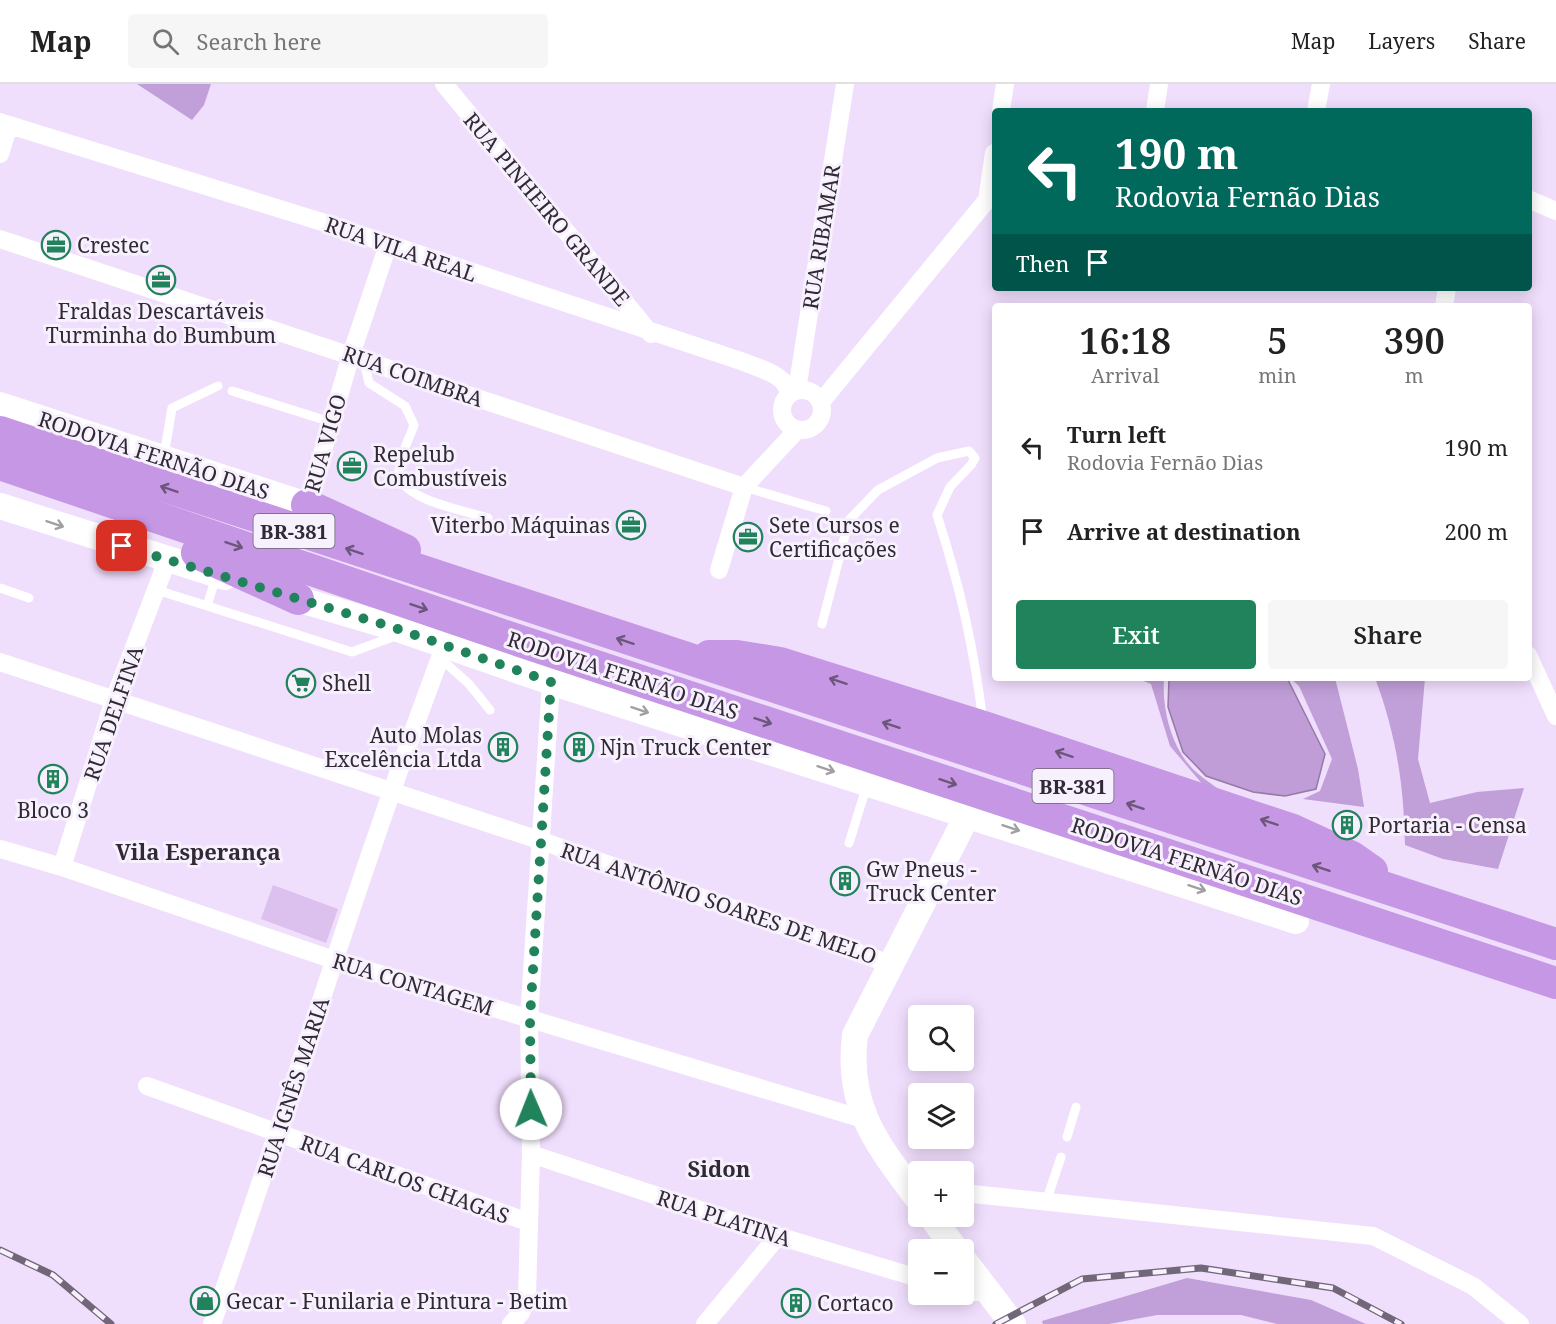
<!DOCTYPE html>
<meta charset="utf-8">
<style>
:root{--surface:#fff;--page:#f6f6f6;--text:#222;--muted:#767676;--line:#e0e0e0;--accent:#21835b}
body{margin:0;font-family:"Noto Serif",serif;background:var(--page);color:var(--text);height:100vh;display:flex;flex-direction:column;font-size:22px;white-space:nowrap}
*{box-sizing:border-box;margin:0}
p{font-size:20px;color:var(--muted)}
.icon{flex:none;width:33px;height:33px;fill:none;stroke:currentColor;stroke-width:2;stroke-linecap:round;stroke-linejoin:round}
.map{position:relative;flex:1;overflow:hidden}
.details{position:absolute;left:992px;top:219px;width:540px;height:378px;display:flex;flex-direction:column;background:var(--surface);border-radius:6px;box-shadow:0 3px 15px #0003}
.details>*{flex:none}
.banner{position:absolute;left:992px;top:24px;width:540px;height:183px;border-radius:6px;box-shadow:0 3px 15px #0003;background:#00695c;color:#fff;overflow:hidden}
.tools{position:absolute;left:908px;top:921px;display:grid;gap:12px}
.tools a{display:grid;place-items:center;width:66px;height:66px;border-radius:6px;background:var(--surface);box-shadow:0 3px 15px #0003;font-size:30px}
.pin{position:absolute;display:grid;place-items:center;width:51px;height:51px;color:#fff;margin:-26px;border-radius:12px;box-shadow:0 3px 9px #0006}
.me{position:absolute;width:66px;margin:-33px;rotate:359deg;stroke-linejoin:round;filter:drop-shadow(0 0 4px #0008)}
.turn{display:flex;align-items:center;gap:21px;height:126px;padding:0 24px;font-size:27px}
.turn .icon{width:78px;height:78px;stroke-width:2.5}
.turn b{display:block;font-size:42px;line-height:51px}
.then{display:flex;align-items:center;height:57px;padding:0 24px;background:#0003;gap:12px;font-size:22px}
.eta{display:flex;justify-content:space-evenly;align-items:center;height:102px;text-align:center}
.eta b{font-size:36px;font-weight:600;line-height:42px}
.primary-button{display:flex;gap:12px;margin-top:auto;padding:12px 24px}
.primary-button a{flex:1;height:69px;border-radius:6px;background:var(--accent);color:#fff;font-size:24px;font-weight:600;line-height:69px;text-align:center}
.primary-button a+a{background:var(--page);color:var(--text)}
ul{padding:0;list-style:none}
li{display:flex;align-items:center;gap:18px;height:84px;padding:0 24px}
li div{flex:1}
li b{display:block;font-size:22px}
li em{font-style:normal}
header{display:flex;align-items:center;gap:36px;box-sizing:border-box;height:84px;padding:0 30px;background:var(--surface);border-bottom:2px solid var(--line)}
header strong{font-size:28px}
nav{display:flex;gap:33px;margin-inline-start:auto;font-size:21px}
.search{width:420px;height:54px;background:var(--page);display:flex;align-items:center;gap:15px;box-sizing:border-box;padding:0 21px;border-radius:6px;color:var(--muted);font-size:22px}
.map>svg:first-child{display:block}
</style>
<header>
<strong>Map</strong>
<div class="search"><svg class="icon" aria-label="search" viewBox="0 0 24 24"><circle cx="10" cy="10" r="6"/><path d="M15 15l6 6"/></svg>Search here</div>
<nav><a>Map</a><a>Layers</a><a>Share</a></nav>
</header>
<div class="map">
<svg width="1556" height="1240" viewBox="0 0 1556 1240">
<rect width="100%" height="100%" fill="#f0defd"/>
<path fill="#dcc1ef" d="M273,801L338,825L326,859L261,835Z"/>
<path fill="#c19fd8" d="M137,0H211L204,21L192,36Z
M1136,594H1164C1162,623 1170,660 1191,683C1198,691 1209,698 1217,704L1204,702L1170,662L1151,600Z
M1290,594H1335L1358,685L1364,723L1303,715L1320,707L1332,675L1299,602Z
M1375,594H1425L1418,675L1430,719L1477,708L1524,704L1498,785L1443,775L1405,761C1404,701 1396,650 1375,594Z
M1187,1194L1311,1216L1366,1240H1277L1241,1231H1157L1109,1240H1043L1042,1237Z"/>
<path fill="#c09dd7" stroke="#957aa6" stroke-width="1.5" d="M1169,594H1287L1325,670L1316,705L1285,712L1253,708L1206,692L1183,668L1168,623Z"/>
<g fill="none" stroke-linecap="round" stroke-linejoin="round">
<path stroke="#fff" stroke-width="9" d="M369,277L366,286L369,299L405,322L414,341C409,355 400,372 399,386C395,415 467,427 488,434
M232,307L331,338
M164,372L172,324L218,302
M744,403L826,427
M0,504L29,514
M157,506L352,568L398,551
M207,522L216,493
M822,540L849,436L878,406L937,374L969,367L975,374L971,381L950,403L937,431C960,502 974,564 983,638
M440,574L469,600L490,626
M849,759L867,701
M1067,1053L1076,1023
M1046,1118L1061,1073"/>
<path stroke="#fff" stroke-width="18" d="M444,0L651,250
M1001,27L1005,0
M1155,27L1159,0
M1316,27L1321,0
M0,38L322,138L741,277C757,284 788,290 789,311
M0,70L9,41
M1528,115L1556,127
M0,155L744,403
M1444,222L1447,204
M782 326a20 20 0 1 1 40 0a20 20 0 1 1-40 0Z
M797,306L845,0
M821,318L987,116L994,69
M307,421L351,271L388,161
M719,486L744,403L797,346
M1528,571L1556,632
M0,578L539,756L890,880
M0,765L62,783L334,876L863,1035
M62,783L114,616L167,477
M147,1002L528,1138
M531,1070L778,1152L918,1194
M963,1109L1373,1152L1473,1202L1520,1240
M963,1208H988
M212,1240C292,1014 360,785 445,561
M511,1240L521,1229L527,1212L531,1070L529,934L551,598
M705,1240L778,1152"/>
<path stroke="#fff" stroke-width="26" d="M0,321L307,421
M0,422L225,493
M280,510L392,543L551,598L1296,837
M918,1115C877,1060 846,1023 855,951L968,730
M931,1132L956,1166
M963,1175L1013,1240"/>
<path stroke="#c697e5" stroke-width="32" d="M0,348C518,522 1037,691 1556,860
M0,380L520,557L1556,899
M307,421L405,466
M197,469L298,515
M709,572H737L780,579L984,643L1293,746L1352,773L1372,787"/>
<g stroke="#716778" stroke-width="7">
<path id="rail" d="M0,1166L53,1191L111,1240
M996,1240L1082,1195L1201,1184L1333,1204L1401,1240"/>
</g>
<use href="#rail" stroke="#f7f0fd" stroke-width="4.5" stroke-dasharray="14" stroke-linecap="butt"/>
</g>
<defs><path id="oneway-shaft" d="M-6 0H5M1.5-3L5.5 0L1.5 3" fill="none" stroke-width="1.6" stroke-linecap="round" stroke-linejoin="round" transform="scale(1.5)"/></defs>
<g stroke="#6d567b">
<use href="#oneway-shaft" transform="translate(169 405) rotate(-161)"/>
<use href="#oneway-shaft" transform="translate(234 461) rotate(19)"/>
<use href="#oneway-shaft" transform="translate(354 467) rotate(-161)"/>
<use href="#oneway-shaft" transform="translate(419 523) rotate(19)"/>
<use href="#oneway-shaft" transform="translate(625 557) rotate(-162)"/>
<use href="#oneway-shaft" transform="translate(838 597) rotate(-162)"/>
<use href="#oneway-shaft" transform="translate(763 637) rotate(18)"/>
<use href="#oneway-shaft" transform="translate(891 641) rotate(-162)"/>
<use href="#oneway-shaft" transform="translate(1064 670) rotate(-162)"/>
<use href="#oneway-shaft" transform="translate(948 698) rotate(18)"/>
<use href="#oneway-shaft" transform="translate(1135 722) rotate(-162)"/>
<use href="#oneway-shaft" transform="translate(1269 738) rotate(-162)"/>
<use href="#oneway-shaft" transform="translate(1321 784) rotate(-162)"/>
</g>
<g stroke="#a29fa4">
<use href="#oneway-shaft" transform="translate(55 440) rotate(18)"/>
<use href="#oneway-shaft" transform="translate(640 626) rotate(18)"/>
<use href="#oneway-shaft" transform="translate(826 685) rotate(18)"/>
<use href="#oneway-shaft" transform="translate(1011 744) rotate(18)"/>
<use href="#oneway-shaft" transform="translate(1197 804) rotate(18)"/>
</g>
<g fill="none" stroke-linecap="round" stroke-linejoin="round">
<path stroke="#21835b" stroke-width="10" stroke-dasharray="0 18" d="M122,462L392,543L551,598L530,934L531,1025"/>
</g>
<defs>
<g id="office-ring" transform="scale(1.5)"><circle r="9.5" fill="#f7f0fd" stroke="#21835b" stroke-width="1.5"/><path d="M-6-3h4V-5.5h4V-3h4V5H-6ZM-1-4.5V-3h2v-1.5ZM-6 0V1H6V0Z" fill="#21835b"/></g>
<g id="supermarket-ring" transform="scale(1.5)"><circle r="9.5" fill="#f7f0fd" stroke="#21835b" stroke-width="1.5"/><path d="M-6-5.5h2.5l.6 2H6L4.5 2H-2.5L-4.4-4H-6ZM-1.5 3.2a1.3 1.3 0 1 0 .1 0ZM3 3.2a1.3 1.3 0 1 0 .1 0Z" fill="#21835b"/></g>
<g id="building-ring" transform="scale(1.5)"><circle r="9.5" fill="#f7f0fd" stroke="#21835b" stroke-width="1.5"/><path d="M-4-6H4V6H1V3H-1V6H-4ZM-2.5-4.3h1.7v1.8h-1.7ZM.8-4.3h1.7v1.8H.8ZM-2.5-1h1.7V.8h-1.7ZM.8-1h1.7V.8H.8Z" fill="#21835b"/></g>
<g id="shop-ring" transform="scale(1.5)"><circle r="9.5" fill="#f7f0fd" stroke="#21835b" stroke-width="1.5"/><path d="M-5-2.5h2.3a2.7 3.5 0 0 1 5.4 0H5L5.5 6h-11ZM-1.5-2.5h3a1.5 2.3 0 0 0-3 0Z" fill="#21835b"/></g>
</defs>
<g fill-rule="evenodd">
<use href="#office-ring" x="56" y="161"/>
<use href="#office-ring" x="161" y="196"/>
<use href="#office-ring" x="352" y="382"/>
<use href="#office-ring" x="631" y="441"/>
<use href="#office-ring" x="748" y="453"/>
<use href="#supermarket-ring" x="301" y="599"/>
<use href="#building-ring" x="503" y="663"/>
<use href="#building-ring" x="579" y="663"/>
<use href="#building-ring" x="53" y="695"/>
<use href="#building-ring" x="1347" y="741"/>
<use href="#building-ring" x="845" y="797"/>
<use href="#shop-ring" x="205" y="1217"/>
<use href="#building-ring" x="796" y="1219"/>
</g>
<g text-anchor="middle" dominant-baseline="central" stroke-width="6" stroke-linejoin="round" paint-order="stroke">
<g fill="#f7f0fd" stroke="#6c6571" stroke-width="1.5">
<rect x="253.5" y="430" width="81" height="34" rx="4.5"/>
<rect x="1032.5" y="685" width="81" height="34" rx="4.5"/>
</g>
<g font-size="20" font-weight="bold" fill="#312a35">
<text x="294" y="447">BR-381</text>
<text x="1073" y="702">BR-381</text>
</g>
<g font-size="21" fill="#312a35" stroke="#f7f0fd">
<text transform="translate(547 125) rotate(50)">RUA PINHEIRO GRANDE</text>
<text transform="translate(821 153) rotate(-81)">RUA RIBAMAR</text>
<text transform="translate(401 165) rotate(19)">RUA VILA REAL</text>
<text transform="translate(413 292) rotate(19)">RUA COIMBRA</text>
<text transform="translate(325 359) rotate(-74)">RUA VIGO</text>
<text transform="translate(154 371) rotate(18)">RODOVIA FERNÃO DIAS</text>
<text transform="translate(623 591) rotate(18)">RODOVIA FERNÃO DIAS</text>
<text transform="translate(113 629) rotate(-71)">RUA DELFINA</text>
<text transform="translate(1187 777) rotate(18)">RODOVIA FERNÃO DIAS</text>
<text transform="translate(719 819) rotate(19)">RUA ANTÔNIO SOARES DE MELO</text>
<text transform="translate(413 900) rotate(17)">RUA CONTAGEM</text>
<text transform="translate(293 1003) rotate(-72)">RUA IGNÊS MARIA</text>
<text transform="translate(405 1095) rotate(20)">RUA CARLOS CHAGAS</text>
<text transform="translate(724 1134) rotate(18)">RUA PLATINA</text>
</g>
<g font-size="21" fill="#312a35" stroke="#f7f0fd" text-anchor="start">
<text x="77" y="161">Crestec</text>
<text x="161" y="227" text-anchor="middle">Fraldas Descartáveis<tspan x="161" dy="24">Turminha do Bumbum</tspan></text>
<text x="373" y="370">Repelub<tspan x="373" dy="24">Combustíveis</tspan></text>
<text x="610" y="441" text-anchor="end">Viterbo Máquinas</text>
<text x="769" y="441">Sete Cursos e<tspan x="769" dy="24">Certificações</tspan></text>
<text x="322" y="599">Shell</text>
<text x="482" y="651" text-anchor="end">Auto Molas<tspan x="482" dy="24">Excelência Ltda</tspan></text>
<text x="600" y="663">Njn Truck Center</text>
<text x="53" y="726" text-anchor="middle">Bloco 3</text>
<text x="1368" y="741">Portaria - Censa</text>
<text x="866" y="785">Gw Pneus -<tspan x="866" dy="24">Truck Center</tspan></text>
<text x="226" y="1217">Gecar - Funilaria e Pintura - Betim</text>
<text x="817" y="1219">Cortaco</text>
</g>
<g font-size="22" font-weight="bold" fill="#312a35" stroke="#f7f0fd">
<text x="198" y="767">Vila Esperança</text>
<text x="719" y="1084">Sidon</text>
</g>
</g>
</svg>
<div class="tools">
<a><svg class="icon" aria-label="search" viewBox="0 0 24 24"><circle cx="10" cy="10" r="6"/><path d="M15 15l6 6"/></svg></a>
<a><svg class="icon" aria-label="layers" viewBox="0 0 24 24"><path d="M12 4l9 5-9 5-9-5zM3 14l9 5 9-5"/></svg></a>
<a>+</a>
<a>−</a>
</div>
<div class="pin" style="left:122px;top:462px;background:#d93025"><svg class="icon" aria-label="arrive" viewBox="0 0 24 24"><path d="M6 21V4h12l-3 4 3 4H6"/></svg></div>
<svg class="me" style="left:531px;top:1025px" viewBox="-20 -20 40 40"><circle r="19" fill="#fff"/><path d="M0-13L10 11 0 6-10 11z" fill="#21835b"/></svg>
<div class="banner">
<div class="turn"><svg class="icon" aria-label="left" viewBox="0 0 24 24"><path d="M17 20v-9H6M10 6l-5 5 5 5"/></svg><div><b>190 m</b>Rodovia Fernão Dias</div></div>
<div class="then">Then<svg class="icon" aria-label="arrive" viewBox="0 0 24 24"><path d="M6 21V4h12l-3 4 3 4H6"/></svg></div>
</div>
<section class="details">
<div class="eta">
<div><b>16:18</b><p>Arrival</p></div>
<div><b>5</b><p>min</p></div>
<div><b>390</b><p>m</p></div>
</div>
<ul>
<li><svg class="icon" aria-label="left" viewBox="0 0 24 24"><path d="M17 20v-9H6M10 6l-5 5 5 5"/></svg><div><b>Turn left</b><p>Rodovia Fernão Dias</p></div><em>190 m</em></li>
<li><svg class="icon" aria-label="arrive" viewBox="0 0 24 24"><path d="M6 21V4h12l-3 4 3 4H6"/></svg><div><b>Arrive at destination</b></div><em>200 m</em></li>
</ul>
<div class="primary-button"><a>Exit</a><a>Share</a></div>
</section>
</div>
